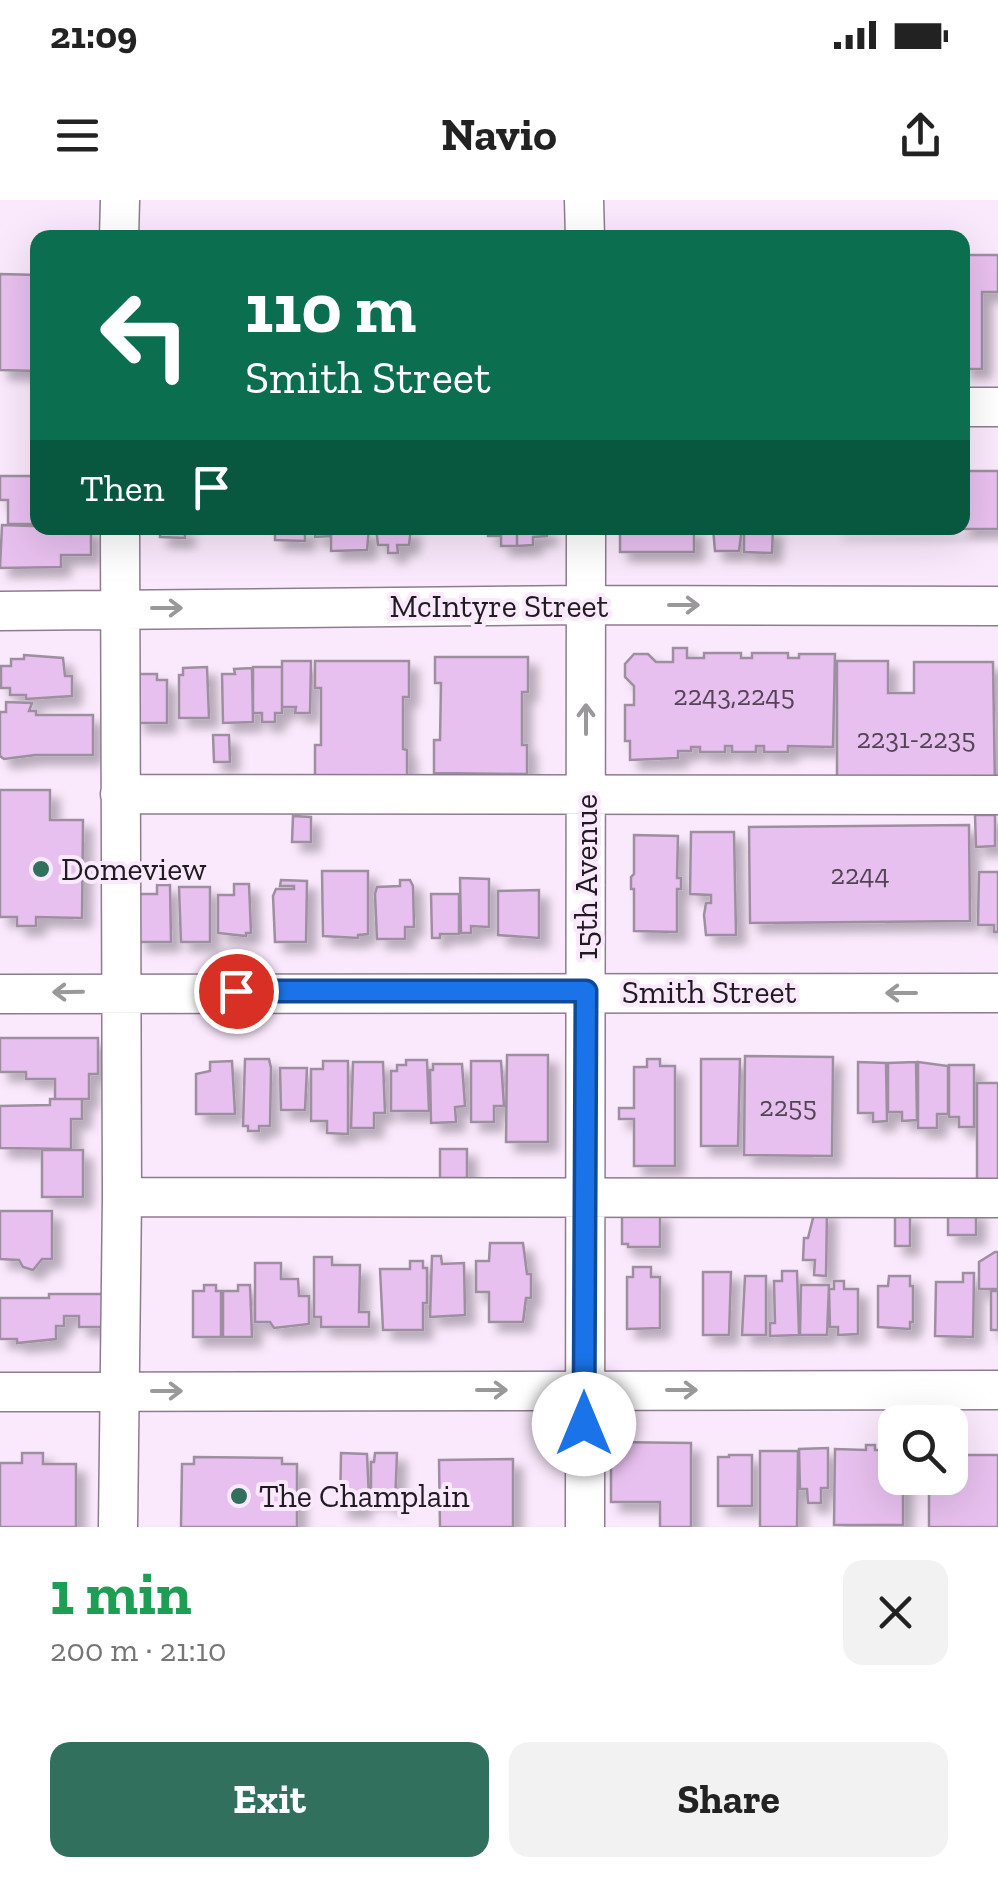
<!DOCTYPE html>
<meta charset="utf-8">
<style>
:root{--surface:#fff;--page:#f2f2f2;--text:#222;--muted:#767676;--accent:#30705d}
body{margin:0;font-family:"Zilla Slab",serif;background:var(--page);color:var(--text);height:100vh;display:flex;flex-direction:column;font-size:38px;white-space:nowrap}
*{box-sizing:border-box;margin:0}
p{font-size:32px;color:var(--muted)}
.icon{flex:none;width:55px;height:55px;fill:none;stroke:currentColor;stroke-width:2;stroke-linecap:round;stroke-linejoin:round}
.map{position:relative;height:1327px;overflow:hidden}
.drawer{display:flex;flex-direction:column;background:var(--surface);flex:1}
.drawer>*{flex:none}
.top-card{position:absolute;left:30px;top:30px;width:940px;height:305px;border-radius:20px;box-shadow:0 10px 40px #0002;background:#0b6e4f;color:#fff;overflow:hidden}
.controls{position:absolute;left:878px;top:1205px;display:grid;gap:20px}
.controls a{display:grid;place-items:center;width:90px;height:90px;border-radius:20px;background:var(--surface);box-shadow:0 10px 40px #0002;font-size:50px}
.pin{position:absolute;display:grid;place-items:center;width:85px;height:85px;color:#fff;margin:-42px;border:5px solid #fff;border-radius:50%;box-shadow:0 2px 10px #0007}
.me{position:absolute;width:110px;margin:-55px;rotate:0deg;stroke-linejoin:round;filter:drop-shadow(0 0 8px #0008)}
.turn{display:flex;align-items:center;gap:35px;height:210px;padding:0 50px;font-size:45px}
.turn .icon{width:130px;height:130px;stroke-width:2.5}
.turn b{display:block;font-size:70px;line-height:85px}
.then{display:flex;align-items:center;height:95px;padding:0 50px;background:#0003;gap:20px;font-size:38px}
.round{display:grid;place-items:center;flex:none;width:105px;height:105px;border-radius:20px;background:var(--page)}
.overview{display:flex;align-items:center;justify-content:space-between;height:170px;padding:0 50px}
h1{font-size:60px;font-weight:800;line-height:75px;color:#1e9e55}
.cta{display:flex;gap:20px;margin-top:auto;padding:20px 50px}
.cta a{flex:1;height:115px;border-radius:20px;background:var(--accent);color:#fff;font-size:40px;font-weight:800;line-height:115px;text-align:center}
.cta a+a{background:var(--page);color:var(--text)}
.status{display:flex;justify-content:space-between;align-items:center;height:70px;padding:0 50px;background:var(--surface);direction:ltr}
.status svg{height:28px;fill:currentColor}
header{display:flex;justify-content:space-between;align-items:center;height:130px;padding:0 50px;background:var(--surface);font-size:45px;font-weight:800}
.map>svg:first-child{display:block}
</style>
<div class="status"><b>21:09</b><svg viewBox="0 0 49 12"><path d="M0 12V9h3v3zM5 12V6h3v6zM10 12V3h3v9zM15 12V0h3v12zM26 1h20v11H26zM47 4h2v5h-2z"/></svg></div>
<header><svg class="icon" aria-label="menu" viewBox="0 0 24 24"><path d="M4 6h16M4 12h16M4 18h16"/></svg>Navio<svg class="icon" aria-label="share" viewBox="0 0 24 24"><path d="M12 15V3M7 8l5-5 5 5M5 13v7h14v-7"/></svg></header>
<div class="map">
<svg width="998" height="1327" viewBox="0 0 998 1327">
<defs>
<filter id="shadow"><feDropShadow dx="9" dy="9" stdDeviation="5" flood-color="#0004"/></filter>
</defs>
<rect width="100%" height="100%" fill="#fae9fc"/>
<path fill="#e8c0ef" stroke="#9d8fa0" stroke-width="2.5" filter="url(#shadow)" d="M962,55H998V92H982V169H962Z
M0,74L38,75V171L0,170Z
M962,271H998V329H834L962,328Z
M0,276H38V324H8V300H0Z
M2,325L91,328V355H61V367L0,368Z
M160,328H185V338L160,337Z
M270,328H310V330H305V341L275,340V330Z
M316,328H369L367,350L331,351V336L315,337Z
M376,328H411L409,345H397L398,353H388V345H378Z
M488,328H517V346H501V336H488Z
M517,328H547V336L533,337V345L517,346Z
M620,328H694V352H620Z
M713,328H742L739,351H715Z
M744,328H773L772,353L744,352Z
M673,448H687V458H704V453H741V458H752V453H788V458H799V454H835L833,547L788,546V552H764V546H756V552H732V546H725V552H700V547H691V551H678V558L630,560V541H625V505H634V486L625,477V464L634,454H648L656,462H673Z
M24,455L63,458L65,476H72V496L26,499V495H10V488H1V466H11V459H24Z
M435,457H528V492H522V545H527V574L434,573V540H440L441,483H435Z
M282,461H311L310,513H295L296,507H282Z
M315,461H409V497H403V549L407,550V578H315V545H321V488H315Z
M837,461H888V493H914V462H993L995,590L837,591Z
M207,467L209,518H179V475H183V468Z
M253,467H282V513H275V522H262V513H253Z
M252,468L253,522L223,523L222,474H235L234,469Z
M136,474H157V480H167V523H136Z
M6,502L32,503L29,511H36V515H93V555H35L4,559L0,556V512H6Z
M213,535H229L230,562H214Z
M0,590H50V620H83L82,718L36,717V726H17V717H0Z
M975,615H995V646L976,647Z
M293,616L311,617V642H292Z
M969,625L970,721L750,723L749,627Z
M691,632H734L736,735H706L704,715L706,703H711V695L690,694Z
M634,635L678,636L677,678H681V689H677V732L634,731V689H631V677L634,674Z
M322,671H368V734L358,735V738L323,736Z
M979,672H998V732H994V725H978Z
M460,678L489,679V727L471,726V733H461Z
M281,680L307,681L306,742H275L273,696L276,689H294V686H280Z
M400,680H410L413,686L414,727H405V739H377L375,694L377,687L400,686Z
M234,684H249L251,733H246V736L218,733V695H234Z
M157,685H170L171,742H138L136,694H157Z
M179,687H210V742H181Z
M539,690V738L498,735V691Z
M431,694H459V734H440V738H432Z
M0,838H98V874H89V899H55V879H26V872H0Z
M507,855H548V942H506Z
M745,856L833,857L832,956L744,955Z
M245,859H269L271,868L270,926H259V931H248V926H243Z
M647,859H660V866H675V966H634V919H619V908H634V867H647Z
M701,859H740L738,946H701Z
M406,860H427L429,911H391V871H397V865H406Z
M232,861L235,914H196V874L210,871V862Z
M323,861H348V934L327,933V921H311V869H323Z
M471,861H501L504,906H494V922H471Z
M353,862H383L385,913H374V928H351Z
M858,862L886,863L887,921L873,922V913H858Z
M916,862L917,920L902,921V912H888V863Z
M918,862L948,866V914H937V928H918Z
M433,864H462L465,906L455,907L456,922L431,923L430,870H433Z
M949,865H974V927H959V917H949Z
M280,868H307L305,910H281Z
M977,883H998V985H977Z
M50,899H82V919H71V949L0,948V906L50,905Z
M440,949H467V978H440Z
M42,950H83V997H42Z
M815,1010H827L826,1076L814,1075L815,1060H803L804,1038H808Z
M948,1010H976V1035H948Z
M0,1011H52V1059H42L33,1070L23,1067L19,1060L0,1059Z
M622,1012H660V1047H628V1044H622Z
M895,1014H910V1046H895Z
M490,1043H523L527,1074H531V1098H526L523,1122H489V1092H476V1061H489Z
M995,1052H998V1089H979V1062Z
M432,1056H441L442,1064L464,1063L465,1115L430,1117Z
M314,1057H332V1065H360L359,1112H369V1127H321V1117H314Z
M410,1061H423V1068H427V1103H423V1130H383L380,1069H410Z
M255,1063H281V1079H298L299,1096H309V1124L274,1128L270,1122H255Z
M633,1067H651V1077H660V1128L627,1129V1077H633Z
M782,1071H797L799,1135L770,1136V1123H775L774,1081H782Z
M703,1072H731L729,1135H703Z
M963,1073H974L973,1137L935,1136L936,1082H963Z
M745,1076H766V1135H742Z
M889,1076H910V1086H913V1122H910V1129L878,1127V1086H888Z
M834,1081H844V1089H858V1134L838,1135V1127H830L829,1089H834Z
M204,1085H216V1091H221V1137H193V1091H204Z
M238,1085H250L252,1137H223V1091H238Z
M801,1085H829L827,1135H800Z
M991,1091H998V1130H991Z
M49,1094H109V1127H79V1116H64V1126H56V1139L17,1143V1139H0V1098H49Z
M611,1242L691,1243V1327H660V1302H611Z
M866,1245H875V1250H895V1278H903V1325H834L835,1249L866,1250Z
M828,1248V1288H821V1303H808L807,1289H800L799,1249Z
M760,1251H798L797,1327H760Z
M22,1253H43V1264H76V1327H0V1263H22Z
M341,1253L367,1254L369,1299H362V1309H340Z
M375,1253H397L395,1304L386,1303L387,1299H371V1262H374Z
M729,1255H752V1306H718V1257H729Z
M950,1255H998V1327H929V1278H950Z
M194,1257L282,1258V1264H297V1327H181L182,1264H194Z
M513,1259V1327H440L439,1260Z"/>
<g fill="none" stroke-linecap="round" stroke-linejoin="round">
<g stroke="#8c7d8e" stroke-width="41">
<path id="minor" d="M584,0L585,38
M119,38L120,0
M962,207H998
M0,411L586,405L998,406
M120,594L998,595
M0,794L998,793
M122,997L998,998
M0,1192L998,1190
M118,1327L122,997L120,328
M585,1327L586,328"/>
</g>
<use href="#minor" stroke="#fff" stroke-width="38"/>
</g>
<defs><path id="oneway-shaft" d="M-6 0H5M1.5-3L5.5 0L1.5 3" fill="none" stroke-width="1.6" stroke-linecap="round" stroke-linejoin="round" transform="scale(2.5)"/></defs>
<g stroke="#9b989b">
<use href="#oneway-shaft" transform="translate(684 405)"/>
<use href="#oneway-shaft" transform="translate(167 408)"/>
<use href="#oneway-shaft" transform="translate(586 519) rotate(-90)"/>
<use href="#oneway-shaft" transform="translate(68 792) rotate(179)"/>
<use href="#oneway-shaft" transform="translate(901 793) rotate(-180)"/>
<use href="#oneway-shaft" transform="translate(492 1190)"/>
<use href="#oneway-shaft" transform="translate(682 1190)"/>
<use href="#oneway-shaft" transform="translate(167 1191)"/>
</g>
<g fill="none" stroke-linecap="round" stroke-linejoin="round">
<g stroke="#114b97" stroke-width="25">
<path id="route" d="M236,791H586L584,1224"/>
</g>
<use href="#route" stroke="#1a73e8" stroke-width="18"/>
</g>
<g fill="#30705d" stroke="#fae9fc" stroke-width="4">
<circle cx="41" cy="669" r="10"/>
<circle cx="239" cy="1296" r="10"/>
</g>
<g text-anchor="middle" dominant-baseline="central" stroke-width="8" stroke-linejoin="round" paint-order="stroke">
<g font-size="28" fill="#524454">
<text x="734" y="495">2243,2245</text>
<text x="916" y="538">2231-2235</text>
<text x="860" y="674">2244</text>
<text x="788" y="906">2255</text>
</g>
<g font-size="32" fill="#201a21" stroke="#fae9fc">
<text x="499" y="406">McIntyre Street</text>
<text transform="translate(586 677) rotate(-90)">15th Avenue</text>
<text x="709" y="792">Smith Street</text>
</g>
<g font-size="32" fill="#201a21" stroke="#fae9fc" text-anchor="start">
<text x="61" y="669">Domeview</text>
<text x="259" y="1296">The Champlain</text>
</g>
</g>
</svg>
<div class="controls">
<a><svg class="icon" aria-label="search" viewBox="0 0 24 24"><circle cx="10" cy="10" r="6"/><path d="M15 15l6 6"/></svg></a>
</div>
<div class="pin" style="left:236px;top:791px;background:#d93025"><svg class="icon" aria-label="arrive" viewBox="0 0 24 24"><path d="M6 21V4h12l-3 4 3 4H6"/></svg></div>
<svg class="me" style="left:584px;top:1224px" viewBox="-20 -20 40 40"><circle r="19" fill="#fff"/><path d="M0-13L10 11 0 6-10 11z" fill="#1a73e8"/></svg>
<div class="top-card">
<div class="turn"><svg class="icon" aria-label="left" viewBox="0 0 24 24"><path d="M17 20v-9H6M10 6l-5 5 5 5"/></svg><div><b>110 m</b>Smith Street</div></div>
<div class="then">Then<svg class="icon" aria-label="arrive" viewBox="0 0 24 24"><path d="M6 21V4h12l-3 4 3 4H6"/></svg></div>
</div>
</div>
<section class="drawer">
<div class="overview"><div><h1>1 min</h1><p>200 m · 21:10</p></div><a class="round"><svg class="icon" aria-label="close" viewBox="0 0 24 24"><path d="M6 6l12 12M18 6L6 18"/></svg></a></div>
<div class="cta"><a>Exit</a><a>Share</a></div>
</section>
